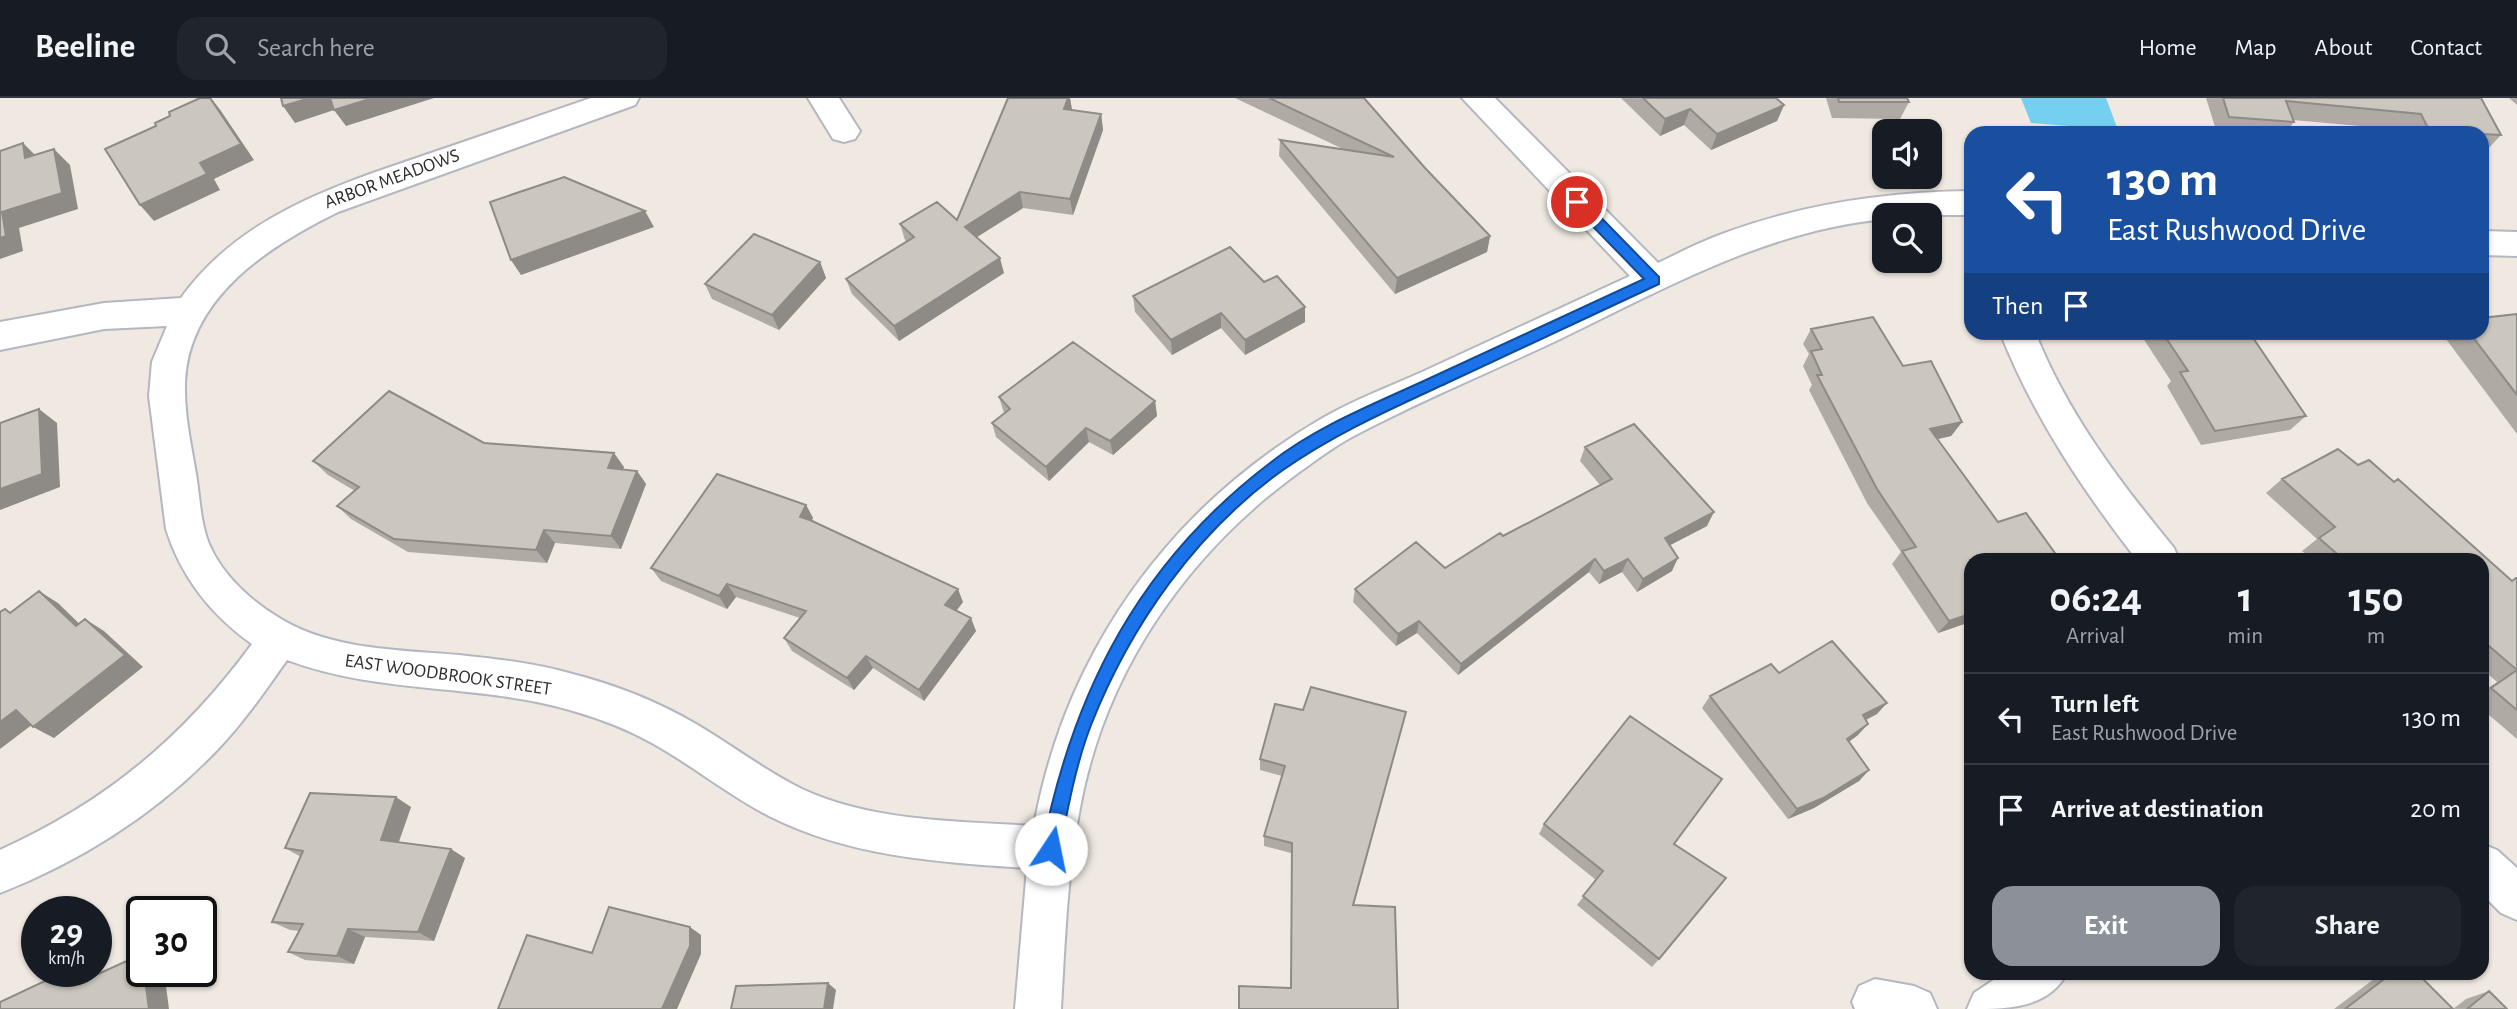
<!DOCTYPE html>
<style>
:root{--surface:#171b24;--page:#20242c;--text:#f1f3f6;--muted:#9ea1a6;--line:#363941;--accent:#8c9099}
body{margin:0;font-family:"Alegreya Sans",sans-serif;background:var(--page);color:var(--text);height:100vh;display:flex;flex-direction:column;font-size:26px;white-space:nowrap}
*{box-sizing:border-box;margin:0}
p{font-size:23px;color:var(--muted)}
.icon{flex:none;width:38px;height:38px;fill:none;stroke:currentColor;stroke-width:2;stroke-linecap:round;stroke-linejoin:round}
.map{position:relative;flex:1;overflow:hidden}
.panel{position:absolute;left:1964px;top:455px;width:525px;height:427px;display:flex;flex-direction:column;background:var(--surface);border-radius:21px;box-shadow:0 2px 5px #0004}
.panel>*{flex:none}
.hud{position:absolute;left:1964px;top:28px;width:525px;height:214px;border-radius:21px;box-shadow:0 2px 5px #0004;background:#1a4fa0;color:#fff;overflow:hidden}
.fabs{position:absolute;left:1872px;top:21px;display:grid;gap:14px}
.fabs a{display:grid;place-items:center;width:70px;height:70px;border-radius:14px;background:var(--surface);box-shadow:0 2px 5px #0004;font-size:35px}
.speed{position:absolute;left:21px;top:798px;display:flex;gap:14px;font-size:35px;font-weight:700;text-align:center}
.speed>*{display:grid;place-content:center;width:91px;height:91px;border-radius:50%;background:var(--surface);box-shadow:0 2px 5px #0004;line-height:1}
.speed small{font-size:18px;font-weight:400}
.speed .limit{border:4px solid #111;border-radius:10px;background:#fff;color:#111}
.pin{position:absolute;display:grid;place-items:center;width:60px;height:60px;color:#fff;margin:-30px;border:4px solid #fff;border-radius:50%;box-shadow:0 2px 7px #0007}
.me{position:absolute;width:77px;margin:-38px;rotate:11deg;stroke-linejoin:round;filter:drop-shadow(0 0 5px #0008)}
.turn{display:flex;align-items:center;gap:24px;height:147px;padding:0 28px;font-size:32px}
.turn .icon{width:91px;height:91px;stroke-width:2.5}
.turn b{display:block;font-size:49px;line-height:60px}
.then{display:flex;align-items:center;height:66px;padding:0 28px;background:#0003;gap:14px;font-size:26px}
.eta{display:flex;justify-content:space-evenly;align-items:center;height:119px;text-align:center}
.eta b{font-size:42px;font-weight:700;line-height:49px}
.button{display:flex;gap:14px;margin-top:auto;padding:14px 28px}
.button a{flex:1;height:80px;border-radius:21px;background:var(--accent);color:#fff;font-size:28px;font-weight:700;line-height:80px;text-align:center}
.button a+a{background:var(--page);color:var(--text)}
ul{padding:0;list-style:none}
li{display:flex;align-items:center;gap:21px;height:91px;padding:0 28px;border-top:2px solid var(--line)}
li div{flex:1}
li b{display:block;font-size:26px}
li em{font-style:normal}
header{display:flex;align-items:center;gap:42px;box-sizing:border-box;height:98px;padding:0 35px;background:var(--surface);border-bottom:2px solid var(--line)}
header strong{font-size:33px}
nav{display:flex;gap:38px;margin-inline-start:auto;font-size:24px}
.search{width:490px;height:63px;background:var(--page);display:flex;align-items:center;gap:18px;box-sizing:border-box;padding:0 24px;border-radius:21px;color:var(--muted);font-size:26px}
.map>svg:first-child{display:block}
</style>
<header>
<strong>Beeline</strong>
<div class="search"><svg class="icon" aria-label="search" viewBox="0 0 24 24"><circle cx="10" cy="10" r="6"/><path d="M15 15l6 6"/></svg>Search here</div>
<nav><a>Home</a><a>Map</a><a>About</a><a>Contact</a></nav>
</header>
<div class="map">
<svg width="2517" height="911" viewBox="0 0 2517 911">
<rect width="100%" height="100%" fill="#efe9e1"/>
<path fill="#75cff0" d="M2021,0H2106L2118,32L2031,25Z"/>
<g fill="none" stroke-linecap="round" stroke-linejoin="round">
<g stroke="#b4b7c1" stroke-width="4">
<path id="minor" d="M591,0H639L635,7L338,114C269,148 188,199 185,285C184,318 192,350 197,382C200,404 201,426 209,446C222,477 253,505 281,521C332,552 401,552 459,557C496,561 533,565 569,575C613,586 657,603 696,626C732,647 765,673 802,691C873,724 957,723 1034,728C1065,554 1170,409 1321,321C1353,302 1389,289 1422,274C1491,242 1561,210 1630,178L1462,0H1495L1658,165C1679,155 1700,144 1722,136C1802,106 1885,94 1970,93V117H1885V121C1766,132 1662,192 1556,243C1488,275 1417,304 1350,340C1332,350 1315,363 1298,375C1187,456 1105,573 1080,710C1067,776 1065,844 1061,911H1015L1027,770C938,764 850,759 769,718C728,697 692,667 652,645C627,631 601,621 573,613C479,585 380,597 287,562C265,593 244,624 218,651C157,715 81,763 0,795V752C106,704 184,639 252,546C211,517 181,479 166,431L149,298L152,264L167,228L104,231L0,252V224L104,205L181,200C241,116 340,86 434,54C487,36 539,18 591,0Z
M808,0H839L860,33L855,41L844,44L833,41Z
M2482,133L2517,134V158L2482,157Z
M2000,234H2035C2067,315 2119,383 2174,450L2179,462H2137C2082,391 2033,318 2000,234Z
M2482,746L2497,752L2517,770V822L2501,815L2482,796Z
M2004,875H2067C2048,911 2007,911 1967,911L1974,895Z
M1875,881L1914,888L1930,895L1937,911H1855L1852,904L1859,888Z"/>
</g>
<use href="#minor" fill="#fff" fill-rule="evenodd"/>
</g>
<path fill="#afaba4" d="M1008,0H1070L1072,12L1101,16L1103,32L1073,117L1023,110L977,139L1004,175L899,243L852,196L846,181L907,144L905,142L900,126L957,122Z
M1235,0H1364L1425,70L1490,138L1487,154L1395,196L1279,58L1280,42L1343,51Z
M1621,0H1776L1784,7L1777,23L1711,52L1684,27L1660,38Z
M1826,0H1907L1909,4L1900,21L1832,20Z
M2206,0H2481L2501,37L2485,54L2482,53V35H2408L2406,32L2292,22L2294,24L2285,35H2217Z
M2509,0H2517V7Z
M820,164L826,180L779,232L712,201L705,186Z
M1264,184L1305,209V224L1245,257L1221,230L1172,257L1135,214L1133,198Z
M2517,216V336L2443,237L2446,234H2482Z
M1811,231L1903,268L1962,324L1951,338L1938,341L1970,462V524L1938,535L1892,466L1901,454L1867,405L1809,292L1812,287L1803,268L1809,256L1803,246Z
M2139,234H2249L2306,318L2290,332L2201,347L2167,288L2171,283Z
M999,299L1155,303L1157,318L1113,357L1089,344L1049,383L996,339L992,325L1004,315Z
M484,345L624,369L623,372L637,373L646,386L621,451L555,445L547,465L408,454L351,421L337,408L355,393L328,377L313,363Z
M1585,349L1707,428L1670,447L1672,473L1637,494L1622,474L1599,486L1589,474L1458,577L1417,535L1396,548L1353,504L1355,491L1445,470L1503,438L1600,387L1580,363Z
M2338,351L2358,367L2369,362L2394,384L2398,381L2512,483L2516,480L2517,481V641L2482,611V594L2497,584L2482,571V462H2313L2302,453L2317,441L2266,395L2282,381Z
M806,407L813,420L812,422L963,504L956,513L976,533L924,603L873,570L854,592L792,553L784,540L800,520L736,499L727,511L661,483L651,470Z
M1779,575L1877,616L1866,622L1858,637L1849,644L1869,672L1859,683L1814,710L1788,721L1702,610L1710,598Z
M1303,612L1406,614L1354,807L1291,890V755L1264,748V738L1282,678L1260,672V661Z
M411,709L399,744L465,760L434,843L365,839L354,866L305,862L288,854L299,833L290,832L272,824L301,759L285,750Z
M1544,726L1674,746L1659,861L1652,869L1577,807L1596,782L1539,736Z
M2382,875H2417L2453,911L2466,901L2489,893L2507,911H2334Z"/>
<path fill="#8e8b86" d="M211,0L221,13L254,62L214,81L220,92L154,123L140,107L200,65Z
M310,0H434L346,28L334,12L295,25L283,8Z
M1068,0H1070L1072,12L1064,11Z
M1784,7L1777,23L1711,52L1717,36Z
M1690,11L1684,27L1660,38L1665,21Z
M1101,16L1103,32L1073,117L1070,101Z
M23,45L39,61L25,60Z
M54,51L70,67L78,111L19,130L23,153L0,161V140L2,114Z
M1020,94L1023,110L969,144L965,129Z
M645,113L654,129L521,177L511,162Z
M1490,138L1487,154L1395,196L1397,180Z
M1000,160L1004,175L899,243L894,228Z
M820,164L826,180L779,232L772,217Z
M1305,209V224L1245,257V242Z
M1221,215V230L1172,257L1171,242Z
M1155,303L1157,318L1113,357L1110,343Z
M39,311L57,325L60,389L0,412V391Z
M1962,324L1951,338L1920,345L1930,331Z
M1086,330L1089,344L1049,383L1046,369Z
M614,355L624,369L618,384L608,370Z
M637,373L646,386L621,451L611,438Z
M806,407L813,420L807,433L800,419Z
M1714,414L1707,428L1659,453L1665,440Z
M544,432L555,445L547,465L536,452Z
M1678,460L1672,473L1637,494L1643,481Z
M1595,461L1589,474L1458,577L1461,566Z
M1628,461L1622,474L1599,486L1604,473Z
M727,486L736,499L727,511L719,498Z
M958,491L963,504L951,520L945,507Z
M39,493L58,505L95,541L76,528Z
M1970,516V524L1938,535L1949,523Z
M971,520L976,533L924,603L919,592Z
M85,521L104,533L143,569L54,640L33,629Z
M1419,523L1417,535L1396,548L1398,536Z
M866,558L873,570L854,592L847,580Z
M1887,605L1877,616L1853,628L1863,617Z
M16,612L37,623L0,651V624Z
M1406,614L1403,625L1351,816L1353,807Z
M1868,626L1858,637L1837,652L1847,641Z
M1869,672L1859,683L1814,710L1788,721L1797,711Z
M396,699L411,709L396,751L381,742Z
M451,751L465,760L434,843L418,834Z
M690,829L701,837V856L677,911H662Z
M348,831L365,839L354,866L337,858Z
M72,873H80L94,878L74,887Z
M144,873H164L169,911H149Z
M828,885L836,892L833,911H824Z"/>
<path fill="#cbc7bf" stroke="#8e8b86" stroke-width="2" d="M200,0H210L241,46L200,65L207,76L140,107L105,51L156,28L155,25L170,18L169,14Z
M281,0H310L283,8Z
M330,0H373L334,12Z
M1008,0H1068L1064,11L1101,16L1070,101L1020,94L965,129L1000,160L894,228L846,181L914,139L900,126L937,104L957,122Z
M1269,0H1364L1425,70L1490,138L1397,180L1280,42L1394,59Z
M1643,0H1776L1784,7L1717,36L1690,11L1665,21Z
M1838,0H1907L1909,4H1839Z
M2223,0H2481L2501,37L2482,36V35L2430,34L2421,16L2286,3L2294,24L2229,19Z
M23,45L25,60L54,51L62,95L2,114L6,138L0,140V53Z
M564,79L645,113L511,162L490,104Z
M754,136L820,164L772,217L705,186Z
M1230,149L1264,184L1277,178L1305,209L1245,242L1221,215L1171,242L1133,198Z
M2517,216V297L2469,234H2482V220Z
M1873,219L1903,268L1931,263L1962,324L1930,331L1998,424L2026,415L2060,462H1970V516L1949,523L1902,453L1916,449L1877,391L1817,277H1822L1811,253L1822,251L1811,231Z
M2162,234H2249L2306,318L2215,333L2180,274L2188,273Z
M1073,244L1155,303L1110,343L1086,330L1046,369L992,325L1010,311L999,299Z
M389,293L484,345L614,355L608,370L637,373L611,438L544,432L536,452L394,441L337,408L359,389L313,363Z
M39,311L42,376L0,391V325Z
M1634,326L1714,414L1665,440L1678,460L1643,481L1628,461L1604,473L1595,461L1461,566L1419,523L1398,536L1355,491L1416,444L1445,470L1500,435L1503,438L1612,381L1585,349Z
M2338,351L2358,367L2369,362L2394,384L2398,381L2512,483L2516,480L2517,481V572L2482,542V462H2344L2319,440L2335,429L2282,381Z
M717,376L806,407L800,419L810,422L958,491L945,507L971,520L919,592L866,558L847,580L784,540L806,513L727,486L719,498L651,470Z
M39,493L76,528L85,521L125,557L33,629L16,612L0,624V514L5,511L10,515Z
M1832,543L1887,605L1863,617L1868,626L1847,641L1869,672L1823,700L1797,711L1710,598L1771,566L1779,575Z
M2517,572V612L2491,590Z
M1311,589L1406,614L1353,807L1395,809L1398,911H1239V888L1291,890L1292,745L1264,738L1285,668L1260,661L1275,606L1303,612Z
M1630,618L1722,681L1674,746L1726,780L1659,861L1583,798L1603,773L1544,726Z
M310,695L396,699L381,742L451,751L418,834L348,831L337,858L288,854L303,826L272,824L303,753L285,750Z
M609,809L690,829V848L662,911H498L527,837L592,855Z
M142,856V873H144L149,911H0V904L66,873H72L74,887Z
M2392,875H2417L2453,911H2345Z
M828,885L824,911H731L736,888Z
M2489,893L2507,911H2467Z"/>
<path fill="#1a73e8" stroke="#114b97" stroke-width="2" d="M1577,99L1582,100L1659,179V186C1588,219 1518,252 1447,285C1391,311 1334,336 1283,372C1196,434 1130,528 1091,627C1076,666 1068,709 1060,751L1057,757L1051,759L1045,757L1042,751C1073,592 1140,464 1270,365C1317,328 1374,306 1428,281C1500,248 1572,214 1644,181L1572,107V100Z"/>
<g text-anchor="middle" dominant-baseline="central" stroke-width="5" stroke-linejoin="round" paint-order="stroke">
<g font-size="19" fill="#2e2e2e" stroke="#fff">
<text transform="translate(392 81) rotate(-20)">ARBOR MEADOWS</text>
<text transform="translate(448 577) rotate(8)">EAST WOODBROOK STREET</text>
</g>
</g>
</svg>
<div class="fabs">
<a><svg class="icon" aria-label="sound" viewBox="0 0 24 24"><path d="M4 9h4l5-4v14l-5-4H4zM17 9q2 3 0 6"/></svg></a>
<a><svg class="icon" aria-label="search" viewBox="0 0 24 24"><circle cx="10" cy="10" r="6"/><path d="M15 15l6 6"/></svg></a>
</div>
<div class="speed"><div>29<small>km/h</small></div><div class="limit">30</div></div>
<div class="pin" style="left:1577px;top:104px;background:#d93025"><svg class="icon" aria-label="arrive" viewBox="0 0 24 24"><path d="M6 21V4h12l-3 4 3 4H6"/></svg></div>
<svg class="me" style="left:1051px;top:751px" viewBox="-20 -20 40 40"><circle r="19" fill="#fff"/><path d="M0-13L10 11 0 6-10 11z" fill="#1a73e8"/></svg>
<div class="hud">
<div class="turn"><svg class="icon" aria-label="left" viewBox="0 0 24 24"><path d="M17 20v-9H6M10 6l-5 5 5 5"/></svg><div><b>130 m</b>East Rushwood Drive</div></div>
<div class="then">Then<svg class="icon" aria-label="arrive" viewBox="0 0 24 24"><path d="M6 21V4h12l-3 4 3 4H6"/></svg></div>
</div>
<section class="panel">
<div class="eta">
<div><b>06:24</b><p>Arrival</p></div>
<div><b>1</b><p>min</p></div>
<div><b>150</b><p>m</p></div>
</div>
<ul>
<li><svg class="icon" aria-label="left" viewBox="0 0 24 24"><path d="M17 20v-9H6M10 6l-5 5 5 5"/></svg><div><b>Turn left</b><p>East Rushwood Drive</p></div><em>130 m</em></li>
<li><svg class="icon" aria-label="arrive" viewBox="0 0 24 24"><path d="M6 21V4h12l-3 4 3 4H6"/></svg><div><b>Arrive at destination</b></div><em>20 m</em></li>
</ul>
<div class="button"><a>Exit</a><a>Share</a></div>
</section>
</div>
